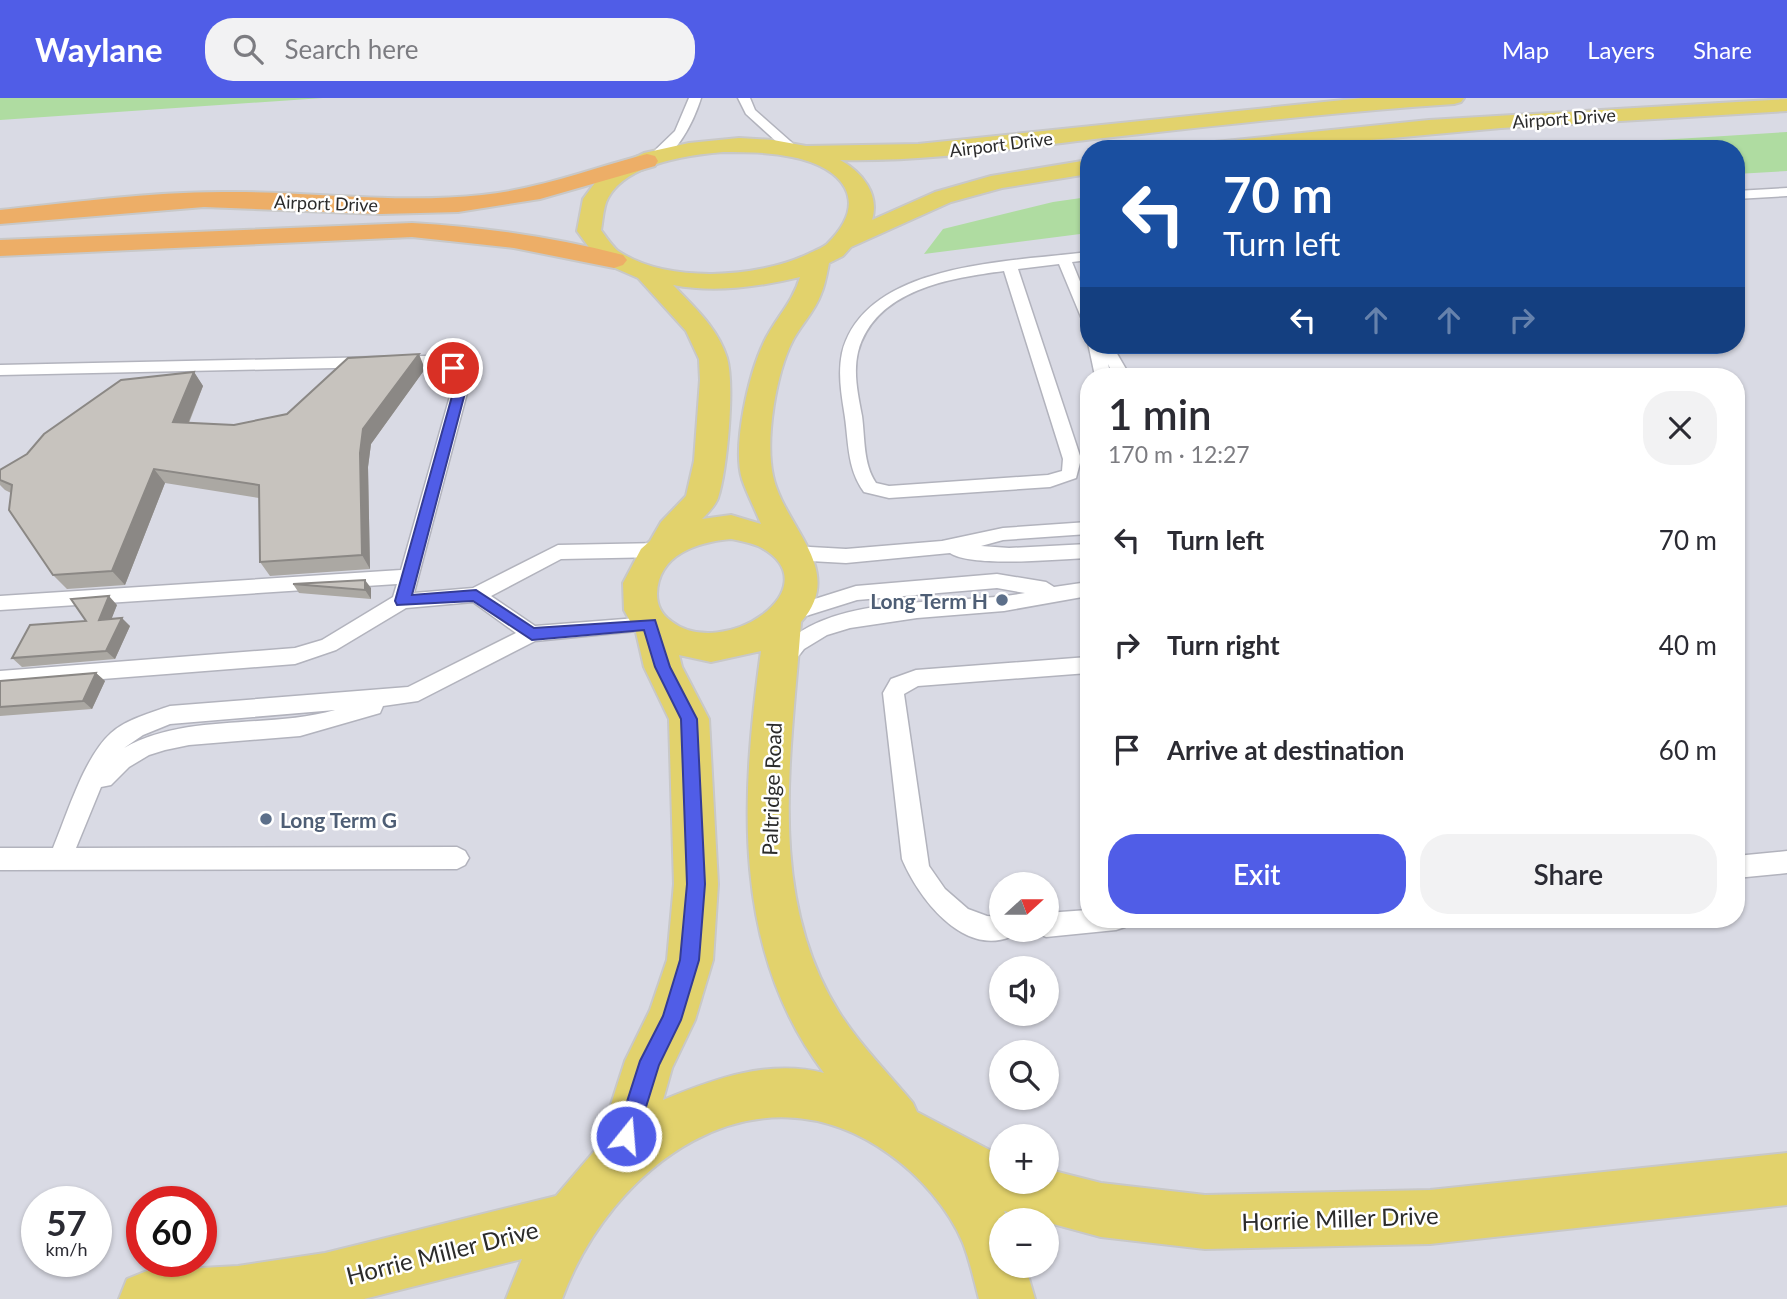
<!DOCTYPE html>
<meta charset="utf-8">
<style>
:root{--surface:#fff;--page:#f2f2f3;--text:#2b2b33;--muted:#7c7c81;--accent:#505de7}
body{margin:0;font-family:Lato,sans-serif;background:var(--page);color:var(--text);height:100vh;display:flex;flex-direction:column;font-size:26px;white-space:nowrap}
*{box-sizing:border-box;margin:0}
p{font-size:23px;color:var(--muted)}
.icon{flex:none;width:38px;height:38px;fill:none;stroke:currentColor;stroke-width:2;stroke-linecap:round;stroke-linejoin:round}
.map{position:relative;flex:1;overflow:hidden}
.sheet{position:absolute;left:1080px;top:270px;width:665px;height:560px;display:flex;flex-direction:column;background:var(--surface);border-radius:28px;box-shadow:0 2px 5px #0004}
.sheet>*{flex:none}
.hud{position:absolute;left:1080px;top:42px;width:665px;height:214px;border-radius:28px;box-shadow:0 2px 5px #0004;background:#1a4fa0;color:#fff;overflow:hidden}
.needle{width:46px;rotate:69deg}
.fabs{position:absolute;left:989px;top:774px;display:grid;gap:14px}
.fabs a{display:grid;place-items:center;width:70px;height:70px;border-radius:50%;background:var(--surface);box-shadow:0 2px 5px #0004;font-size:35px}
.speed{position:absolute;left:21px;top:1088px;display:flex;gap:14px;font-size:35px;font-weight:700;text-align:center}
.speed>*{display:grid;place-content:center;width:91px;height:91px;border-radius:50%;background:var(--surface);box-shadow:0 2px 5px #0004;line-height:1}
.speed small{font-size:18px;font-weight:400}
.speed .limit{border:10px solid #d22;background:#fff;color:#111}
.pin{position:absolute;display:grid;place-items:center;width:60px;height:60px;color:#fff;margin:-30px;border:4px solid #fff;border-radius:50%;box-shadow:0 2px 7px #0007}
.me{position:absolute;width:77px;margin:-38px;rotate:17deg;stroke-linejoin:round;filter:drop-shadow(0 0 5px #0008)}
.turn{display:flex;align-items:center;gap:24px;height:147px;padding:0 28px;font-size:32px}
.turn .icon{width:91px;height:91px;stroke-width:2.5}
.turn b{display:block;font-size:49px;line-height:60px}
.lanes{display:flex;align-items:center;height:66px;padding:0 28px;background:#0003;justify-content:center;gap:35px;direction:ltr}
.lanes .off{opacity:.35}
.round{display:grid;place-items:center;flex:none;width:74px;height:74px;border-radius:28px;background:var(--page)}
.head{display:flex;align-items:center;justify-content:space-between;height:119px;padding:0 28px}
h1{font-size:42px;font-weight:600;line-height:52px}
.button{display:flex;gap:14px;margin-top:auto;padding:14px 28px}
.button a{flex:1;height:80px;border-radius:28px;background:var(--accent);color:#fff;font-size:28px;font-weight:600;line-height:80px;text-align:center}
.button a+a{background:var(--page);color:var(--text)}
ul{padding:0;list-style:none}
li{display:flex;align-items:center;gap:21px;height:105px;padding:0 28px}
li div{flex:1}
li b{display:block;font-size:26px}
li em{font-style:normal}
header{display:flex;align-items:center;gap:42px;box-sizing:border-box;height:98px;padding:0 35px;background:var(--accent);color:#fff}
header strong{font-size:33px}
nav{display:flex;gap:38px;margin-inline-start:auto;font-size:24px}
.search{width:490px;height:63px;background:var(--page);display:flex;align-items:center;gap:18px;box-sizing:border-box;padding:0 24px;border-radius:28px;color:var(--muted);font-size:26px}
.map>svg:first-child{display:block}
</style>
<header>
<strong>Waylane</strong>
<div class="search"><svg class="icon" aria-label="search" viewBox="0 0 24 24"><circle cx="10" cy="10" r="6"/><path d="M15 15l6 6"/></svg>Search here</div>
<nav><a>Map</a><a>Layers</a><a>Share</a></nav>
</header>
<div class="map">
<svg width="1787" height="1201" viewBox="0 0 1787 1201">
<rect width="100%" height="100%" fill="#ebe7de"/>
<path fill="#d9dae4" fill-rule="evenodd" d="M0,0H1787V1201H0ZM1088,51H1736V247H1088ZM1088,278H1736V821H1088ZM1001,786H1046V831H1001ZM1001,870H1046V915H1001ZM1001,954H1046V999H1001ZM1001,1038H1046V1083H1001ZM37,1104H96V1164H37ZM142,1104H201V1164H142ZM1001,1122H1046V1167H1001Z"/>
<path fill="#afdca1" d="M0,0H323L0,22Z
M1787,34V73L1736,76V51H1516Z
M1088,99V135L924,156L943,131L1053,104Z"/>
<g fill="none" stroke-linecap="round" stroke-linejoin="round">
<g stroke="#b2b3bd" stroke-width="3">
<path id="lane" d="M689,0H701C695,20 674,67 649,64V58L675,33Z
M738,0H750L755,12L798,50V56H790L746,16Z
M1787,90V98L1736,101V93Z
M1088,154V162L1072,164L1088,203V223L1081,219L1059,166L1018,171L1081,361L1076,380L1050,389L889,400L864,394C846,369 849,342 844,313C841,294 838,274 842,255C865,163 1014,164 1088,154ZM1004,173L1063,361L1062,373L1048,377L889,388L876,385C863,366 865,340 862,318C858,297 853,275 858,254C875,191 951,180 1004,173Z
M1088,245L1112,247L1130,278H1114L1108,266L1111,278H1095Z
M426,258C448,261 465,267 468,291L414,495L473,490L558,447L662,445L669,447L671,452L669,457L662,459L561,461L491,498L535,528L650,519L657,521L660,526L657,531L535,543L418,603L383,608L380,615L300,638L189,647L165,652L149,657L129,669L111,687L101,689L76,750L457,749L465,753L469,760L465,767L457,771L0,772V750H53C67,717 84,659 111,635C127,621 150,615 170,608L408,589L516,535L473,504L406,510L336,552L295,566L0,589V573L295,550L322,542L393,499L397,486L0,512V498L401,472L452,291L448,276L440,270L426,268L0,277V267ZM335,612C268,631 186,615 124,650L143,637L170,626Z
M1088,424V436L1003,442L981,448L1009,450L1088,446V460C1058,461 973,470 950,455L846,465L792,462L785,460L783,455L785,450L792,448L846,451L942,443L1003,430Z
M997,476L1046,484L1054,489L1088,484V498L1004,513L917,520L850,530L827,537L804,551L789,570L782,572L775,570L772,564C811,491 955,509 1025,495L997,490L857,502L790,523L783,521L780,516L783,511L856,488Z
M1088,559V575L918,588L904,596L929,768L945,791L968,811L987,818L1001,819V831H1013L1010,839C962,858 918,799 902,761L883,595L891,581L916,572Z
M1787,753V775L1736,780V758Z
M1088,812V821H1128L1125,829L1116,832L1046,839L1037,835L1036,831H1046V815Z"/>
</g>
<g stroke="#c8c8c8" stroke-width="4">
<path id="primary" d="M1363,0H1464L1461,4L1454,6C1334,14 1214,28 1094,41C1010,51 925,64 840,62C862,74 880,96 872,122L935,94L991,78L1088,62V76L1002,90L951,104L851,149L843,158L829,165C827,175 825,187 821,196C815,213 801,227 793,242C776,275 765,341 773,378C784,429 847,472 801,524C792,654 765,796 839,914C860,947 888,975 913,1005L917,1014L1001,1058V1083H1046V1071L1101,1085L1205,1097L1430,1092L1787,1055V1107L1430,1146L1205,1151L1101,1139L1046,1124V1122L1004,1113L1008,1122H1001V1167H1025L1035,1201H979C974,1182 970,1163 963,1145C949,1111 919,1077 889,1056C755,960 611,1068 562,1201H506L522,1161L364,1201H119L127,1181L147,1173L238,1168L325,1155L556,1098L597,1050L625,963L650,912L667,862L674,786L669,621L644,569L636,534L624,512L623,485L641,451L650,443L661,424L686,398L694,363L700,282L699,261L686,233L638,180L599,163L577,133L583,101L597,82L611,71L644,55L689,45L739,40L773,42L806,48L918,46ZM723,54C746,54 769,54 792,59C843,69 871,103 827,146C822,150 814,153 808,156C757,180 668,186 618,153C612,148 606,139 601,132C603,122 603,109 608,100C627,65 688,57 723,54ZM800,179C793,204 775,221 764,244C749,275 732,348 742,381C747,396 755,411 761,426L731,417L702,421C708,415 715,408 718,400C727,372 735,288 727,260C718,230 694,209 673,187C715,195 758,189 800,179ZM731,441C741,443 753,445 762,450C832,490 723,564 671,523C661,516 657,507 657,496C658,456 698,444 731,441ZM761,553C741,698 731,852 824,975C768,961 714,981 663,1002L672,970L695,922L713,862L718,786L709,621L682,569L679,557L711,564Z
M1787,1V13L1501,30L1272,51H1204L1207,46L1215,44L1429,22Z"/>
</g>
<g stroke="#c8c8c8" stroke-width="4">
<path id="highway" d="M647,56L655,58L658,63L655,68L540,101L458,114L381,116L204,109L0,126V112C77,104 155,93 233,94C317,94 399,106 482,97C540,91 592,70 647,56Z
M412,125C483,129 554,139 623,157L627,162L623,167L614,170L514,150L412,139L0,158V142Z"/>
</g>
<use href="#lane" fill="#fff" fill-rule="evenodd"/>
<use href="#primary" fill="#e2d26c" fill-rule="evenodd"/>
<use href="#highway" fill="#edae67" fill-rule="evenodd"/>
</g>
<path fill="#aba8a3" d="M425,271L371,346L368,369L370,471L270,478L260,464L259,400L165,385L125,487L67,491L53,477L11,395L5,392L0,387V372L194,274L203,288L189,325L234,327L287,316Z
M293,486L371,490V501L299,495Z
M117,507L111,521L130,528L115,561L22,569L12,560Z
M96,575L105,583L92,611L0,618V583Z"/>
<path fill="#8b8885" d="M419,256L425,271L371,346L368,369L370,471L362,457L360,355L363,331Z
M194,274L203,288L183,338L173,324Z
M154,371L165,385L125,487L112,473Z
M365,482L371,490V501L365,492Z
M109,498L117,507L108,530L99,522Z
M122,520L130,528L115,561L106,553Z
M96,575L105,583L92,611L83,603Z"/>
<path fill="#c7c3be" stroke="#8b8885" stroke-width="2" d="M419,256L363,331L360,355L362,457L260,464L259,387L154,371L112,473L53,477L9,412L12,387L0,382V372L27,356L44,336L121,282L194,274L173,324L234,327L287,316L348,260Z
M365,482V492L293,486Z
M109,498L99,522L122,520L106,553L12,560L30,527L86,523L71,501Z
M96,575L83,603L0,609V583Z"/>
<path fill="#505de7" stroke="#343c96" stroke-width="2" d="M448,267H457L466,279V291L412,497L476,492L534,530L655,522L670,569L697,621L705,786L699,862L681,922L659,967L637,1038L634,1046L626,1049L619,1046L616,1038L640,963L663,918L680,862L687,786L681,621L655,569L644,532L532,542L473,503L397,507L395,503L454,291V279L447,270Z"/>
<g fill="#5c6f8a" stroke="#fff" stroke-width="2.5">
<circle cx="1002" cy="502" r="7"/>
<circle cx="266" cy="721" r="7"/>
</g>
<g text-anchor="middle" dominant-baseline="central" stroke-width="5" stroke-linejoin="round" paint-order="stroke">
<g font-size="18" fill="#2b2b2b" stroke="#fff">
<text transform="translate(1564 20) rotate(-4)">Airport Drive</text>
<text transform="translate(1001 46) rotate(-7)">Airport Drive</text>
<text transform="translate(326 105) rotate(2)">Airport Drive</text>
</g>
<g font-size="21" font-weight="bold" fill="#4e5e75" stroke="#fff" text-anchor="end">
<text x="988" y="502">Long Term H</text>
<text x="280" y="721" text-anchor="start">Long Term G</text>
</g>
<g font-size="21" fill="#2b2b2b" stroke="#fff">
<text transform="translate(771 691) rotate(-88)">Paltridge Road</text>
</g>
<g font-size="24" fill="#2b2b2b" stroke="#fff">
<text transform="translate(1340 1120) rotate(-2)">Horrie Miller Drive</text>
<text transform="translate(442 1154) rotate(-14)">Horrie Miller Drive</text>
</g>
</g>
</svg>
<div class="fabs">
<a><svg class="needle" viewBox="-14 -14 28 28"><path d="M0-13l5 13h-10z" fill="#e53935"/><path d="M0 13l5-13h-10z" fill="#7c7c81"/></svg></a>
<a><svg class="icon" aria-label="sound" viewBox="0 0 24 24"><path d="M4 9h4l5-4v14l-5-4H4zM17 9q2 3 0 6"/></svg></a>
<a><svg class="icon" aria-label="search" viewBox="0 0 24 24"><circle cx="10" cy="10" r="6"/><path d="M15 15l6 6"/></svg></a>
<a>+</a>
<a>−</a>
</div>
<div class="speed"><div>57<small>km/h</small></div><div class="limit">60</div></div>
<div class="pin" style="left:453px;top:270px;background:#d93025"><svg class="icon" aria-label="arrive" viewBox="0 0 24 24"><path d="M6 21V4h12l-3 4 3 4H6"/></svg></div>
<svg class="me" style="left:626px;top:1038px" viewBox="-20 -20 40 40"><circle r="17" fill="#505de7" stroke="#fff" stroke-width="3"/><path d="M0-11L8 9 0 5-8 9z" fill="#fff"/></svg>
<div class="hud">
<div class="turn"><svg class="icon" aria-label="left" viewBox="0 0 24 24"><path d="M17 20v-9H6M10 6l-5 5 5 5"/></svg><div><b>70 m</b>Turn left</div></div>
<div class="lanes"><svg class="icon" aria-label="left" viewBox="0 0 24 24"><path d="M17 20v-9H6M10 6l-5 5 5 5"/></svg><svg class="icon off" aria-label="ahead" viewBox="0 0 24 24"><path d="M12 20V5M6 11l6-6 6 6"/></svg><svg class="icon off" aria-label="ahead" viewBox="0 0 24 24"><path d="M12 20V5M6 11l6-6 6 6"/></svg><svg class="icon off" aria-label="right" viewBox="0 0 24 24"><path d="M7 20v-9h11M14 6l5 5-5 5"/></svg></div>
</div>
<section class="sheet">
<div class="head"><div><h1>1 min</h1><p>170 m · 12:27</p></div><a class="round"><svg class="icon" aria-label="close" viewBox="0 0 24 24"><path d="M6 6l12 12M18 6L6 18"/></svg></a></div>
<ul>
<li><svg class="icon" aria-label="left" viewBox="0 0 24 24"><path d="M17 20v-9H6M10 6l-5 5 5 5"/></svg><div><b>Turn left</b></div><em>70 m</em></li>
<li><svg class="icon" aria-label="right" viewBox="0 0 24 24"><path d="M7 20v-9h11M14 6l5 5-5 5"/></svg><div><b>Turn right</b></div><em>40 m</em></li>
<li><svg class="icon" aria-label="arrive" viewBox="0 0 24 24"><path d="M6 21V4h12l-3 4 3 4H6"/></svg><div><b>Arrive at destination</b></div><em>60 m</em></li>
</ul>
<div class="button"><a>Exit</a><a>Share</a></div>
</section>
</div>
